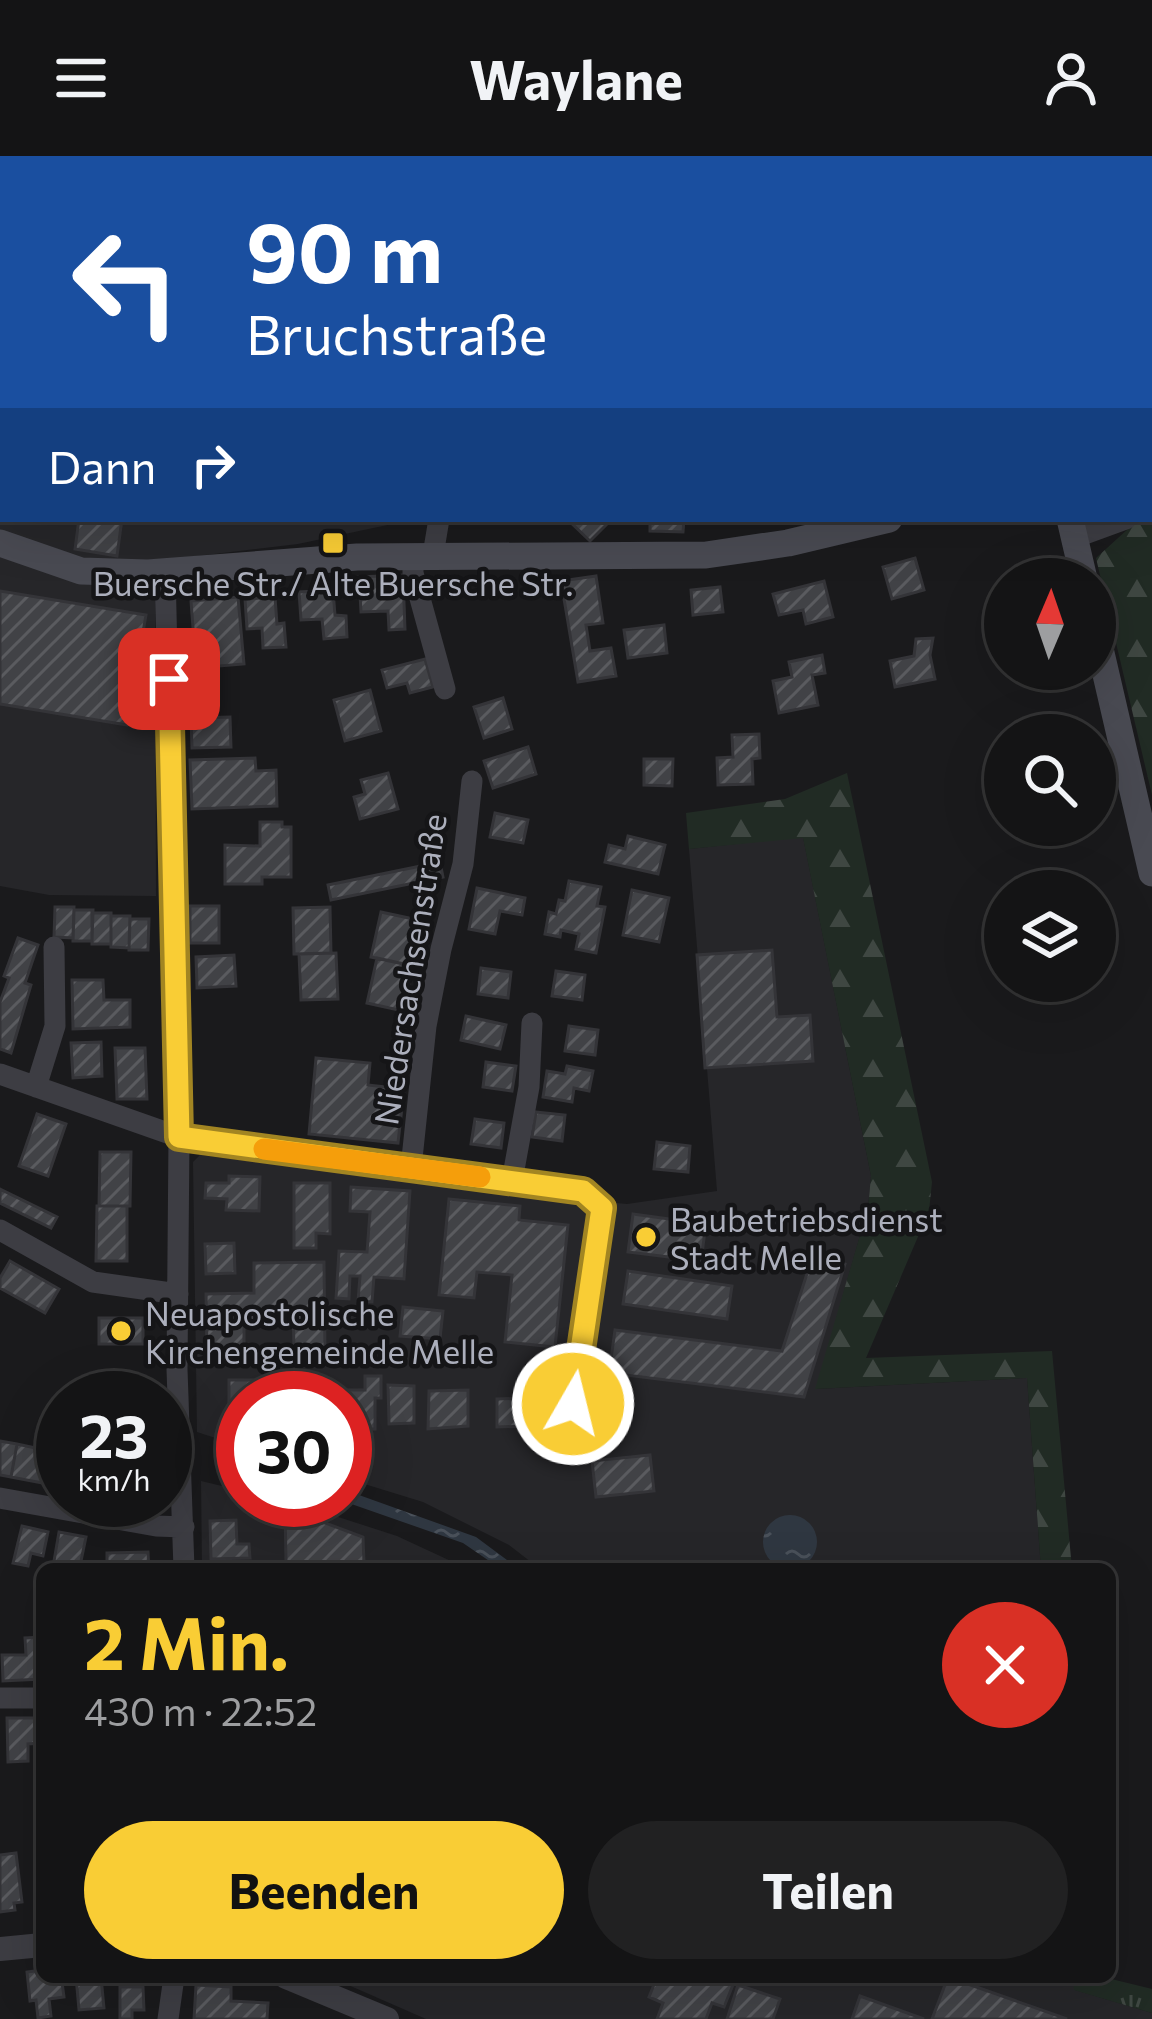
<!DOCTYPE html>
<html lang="de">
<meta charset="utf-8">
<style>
:root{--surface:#141415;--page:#212122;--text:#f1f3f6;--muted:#9d9ea0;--line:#333334;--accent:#f9cd35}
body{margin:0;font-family:Commissioner,sans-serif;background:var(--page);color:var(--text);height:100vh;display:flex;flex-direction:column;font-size:45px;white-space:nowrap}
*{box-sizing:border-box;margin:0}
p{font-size:39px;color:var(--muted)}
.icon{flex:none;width:66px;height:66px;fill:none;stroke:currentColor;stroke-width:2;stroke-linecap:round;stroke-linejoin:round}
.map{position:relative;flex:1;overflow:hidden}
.side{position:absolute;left:36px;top:1407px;width:1080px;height:420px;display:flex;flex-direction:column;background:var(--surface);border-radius:18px;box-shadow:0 12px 48px #0002,0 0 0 3px var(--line)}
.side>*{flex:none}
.hud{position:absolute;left:0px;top:0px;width:1152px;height:366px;box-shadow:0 12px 48px #0002,0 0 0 3px var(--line);background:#1a4fa0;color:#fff;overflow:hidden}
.needle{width:78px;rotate:2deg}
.fabs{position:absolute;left:984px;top:402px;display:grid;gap:24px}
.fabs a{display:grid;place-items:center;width:132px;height:132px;border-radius:50%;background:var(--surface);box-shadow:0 12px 48px #0002,0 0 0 3px var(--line);font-size:60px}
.speed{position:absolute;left:36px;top:1215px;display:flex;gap:24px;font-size:60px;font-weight:700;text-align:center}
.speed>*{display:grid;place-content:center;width:156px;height:156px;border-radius:50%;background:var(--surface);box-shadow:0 12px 48px #0002,0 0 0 3px var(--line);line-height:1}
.speed small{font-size:30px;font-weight:400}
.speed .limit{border:18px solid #d22;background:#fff;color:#111}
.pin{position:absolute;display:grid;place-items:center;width:102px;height:102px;color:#fff;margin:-51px;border-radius:24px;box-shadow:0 6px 18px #0006}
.me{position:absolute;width:132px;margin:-66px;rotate:8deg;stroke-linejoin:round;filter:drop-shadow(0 0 9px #0008)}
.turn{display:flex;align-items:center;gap:42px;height:252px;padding:0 48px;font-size:54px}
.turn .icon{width:156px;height:156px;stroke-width:2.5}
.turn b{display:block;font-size:84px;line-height:102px}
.then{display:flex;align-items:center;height:114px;padding:0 48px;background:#0003;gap:24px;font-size:45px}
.round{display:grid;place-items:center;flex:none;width:126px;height:126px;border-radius:63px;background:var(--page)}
.overview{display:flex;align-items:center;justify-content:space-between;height:204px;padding:0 48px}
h1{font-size:72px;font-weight:700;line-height:90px;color:var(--accent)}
.button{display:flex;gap:24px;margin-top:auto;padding:24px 48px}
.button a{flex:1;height:138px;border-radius:72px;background:var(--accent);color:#111;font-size:48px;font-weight:700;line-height:138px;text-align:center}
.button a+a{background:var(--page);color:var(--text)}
header{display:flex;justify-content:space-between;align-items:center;height:156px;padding:0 48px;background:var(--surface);font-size:54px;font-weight:700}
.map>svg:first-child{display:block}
</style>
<header><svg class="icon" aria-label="menu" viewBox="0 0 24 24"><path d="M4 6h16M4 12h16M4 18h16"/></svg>Waylane<svg class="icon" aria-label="person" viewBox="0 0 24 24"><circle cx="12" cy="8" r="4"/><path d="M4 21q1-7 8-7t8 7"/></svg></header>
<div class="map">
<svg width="1152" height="1863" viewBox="0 0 1152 1863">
<defs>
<pattern id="grass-tufts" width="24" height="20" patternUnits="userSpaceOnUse" patternTransform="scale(3)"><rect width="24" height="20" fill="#212b24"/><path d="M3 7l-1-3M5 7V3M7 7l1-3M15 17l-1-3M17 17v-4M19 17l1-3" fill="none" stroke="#3f4742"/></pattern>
<pattern id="forest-firs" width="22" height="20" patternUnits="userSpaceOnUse" patternTransform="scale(3)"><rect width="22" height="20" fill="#212b24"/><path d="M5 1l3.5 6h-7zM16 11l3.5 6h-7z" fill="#3f4742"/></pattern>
<pattern id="water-ripples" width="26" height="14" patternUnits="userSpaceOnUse" patternTransform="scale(3)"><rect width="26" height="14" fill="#2f3741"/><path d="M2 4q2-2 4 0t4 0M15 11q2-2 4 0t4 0" fill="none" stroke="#4a515a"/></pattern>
<pattern id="building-hatch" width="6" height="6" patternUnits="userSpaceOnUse" patternTransform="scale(3)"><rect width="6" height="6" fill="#414246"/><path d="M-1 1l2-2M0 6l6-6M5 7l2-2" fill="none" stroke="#5a5b5f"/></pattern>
</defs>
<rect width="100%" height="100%" fill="#1a1a1c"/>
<path fill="#262629" d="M0,0H954L3,3V363H398L392,368L298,388L155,405L156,740L49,739L0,730Z
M803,681L871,1020L868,1052L816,1233L1027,1222L1041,1413H540L509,1389L423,1346L345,1322V1242H243V1291L197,1276L193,1006L200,999L481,1034L627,1048L717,1035L689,693Z
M201,1325L243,1335V1344L292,1346L397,1380L468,1413H202Z
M330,1821H1072L1075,1834L1152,1857V1863H426Z"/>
<path fill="url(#grass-tufts)" d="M1072,1821H1103L1152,1833V1857L1074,1834Z"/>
<path fill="url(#forest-firs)" d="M1152,351V639L1096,402L1139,363H1149Z
M847,617L932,1026L929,1055L866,1202L1052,1195L1072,1413H1041L1027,1222L815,1233L868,1052L871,1020L803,682L689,693L686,657L785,643Z"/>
<path fill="url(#water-ripples)" d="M345,1334L476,1381L519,1413H501L463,1387L340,1344H345Z
M763 1386a27 27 0 1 1 54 0a27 27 0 1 1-54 0Z"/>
<path fill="url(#building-hatch)" stroke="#343438" stroke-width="3" d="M94,0H299V3H94Z
M448,0H635V3H448Z
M79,363H122L117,400L75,393Z
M567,363H612L590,385Z
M650,363H684L683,376L650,375Z
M915,402L924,434L892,443L883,411Z
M403,419L405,473L389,474L388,455L361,456L359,421Z
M596,420L603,467L586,469L590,495L611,492L616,520L578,526L561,425Z
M824,425L833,461L806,468L803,454L779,459L773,438Z
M720,431L723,456L693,459L691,434Z
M333,434L335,459L346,460L347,481L324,483L322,463L301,464L299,436Z
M0,435L146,459L127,569L0,548Z
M238,441L244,508L196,512L191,445Z
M275,441L277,468L284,467L286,491L263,492L262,472L247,473L245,443Z
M664,469L667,497L628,502L624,474Z
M933,482L930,499L935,523L895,531L890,505L914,500L916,483Z
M822,499L825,517L812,519L818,549L779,557L773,525L792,521L789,506Z
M425,503L433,531L410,537L407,527L387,532L382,514Z
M370,534L381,575L345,585L334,544Z
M503,542L512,573L484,582L474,551Z
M230,561L231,591L192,592L191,562Z
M759,578L760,602L752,603L753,628L718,629L717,602L733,601L732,579Z
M528,591L536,618L493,632L484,605Z
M255,602L256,615L276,614L277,650L192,653L190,604Z
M644,603H673L672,630L644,629Z
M388,617L398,653L360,663L354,641L365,638L361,624Z
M495,657L528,664L523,687L490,681Z
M260,666H282V671H291V721H262V728H225V689L260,690Z
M628,680L665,689L658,718L605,706L609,689L625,693Z
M440,706L443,721L331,744L328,729Z
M569,725L601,731L597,750L605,751L596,797L576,793L579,778L561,774L560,781L545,778L549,756L556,758L559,744L565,745Z
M477,732L525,742L522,759L500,755L495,778L469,773Z
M632,734L669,742L659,786L623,779Z
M190,750H219V787H190Z
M55,751H74L73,782L54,781Z
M330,751L331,797L294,798L293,752Z
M74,754H93L92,785H73Z
M381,756L418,764L408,809L371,801Z
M92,757H111V788H92Z
M111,760H130L129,792L111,791Z
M130,763H149L148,794H129Z
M18,782L38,789L25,827L31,829L11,897L0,893V846L9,822L4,820Z
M772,794L777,861L810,859L813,905L705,912L697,799Z
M336,797L338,843L301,844L299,798Z
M234,799L236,830L197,832L196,801Z
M377,802L413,810L403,855L367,847Z
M481,812L511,816L508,842L478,838Z
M556,815L585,819L582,844L552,840Z
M72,824H103L104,844H130V871L73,873Z
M466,860L506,869L500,893L461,884Z
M569,870L598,874L595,899L565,895Z
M101,886L102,920L73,922L71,887Z
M115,892H145L147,943H117Z
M316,902L370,907L368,929L404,933L398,987L309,978Z
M486,906L516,910L512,935L483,931Z
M567,910L593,915L589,935L574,932L572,946L543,941L547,915L565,918Z
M536,956L565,959L562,985L532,981Z
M37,958L66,968L48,1020L19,1010Z
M475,963L504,967L501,992L471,988Z
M657,986L690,990L688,1016L654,1013Z
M100,996H131L130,1050H99Z
M229,1020L260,1021L259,1055L226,1054L227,1043L205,1042L206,1027H229Z
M294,1027H330V1078L316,1077V1092H294Z
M351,1031L410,1035L404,1123L374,1121L372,1146L358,1145L360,1120H350L349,1143L336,1142L339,1095L367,1096L370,1056L350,1055Z
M0,1033L57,1061L51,1072L0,1047Z
M449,1043L520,1050L519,1064L568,1069L555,1191L505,1186L512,1119L477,1116L474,1142L439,1139Z
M97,1050H127V1105H96Z
M633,1058L706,1068L701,1105L628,1096Z
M234,1087L235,1117L206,1118L205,1088Z
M813,1099L845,1108L804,1241L609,1217L615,1174L782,1195Z
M10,1105L59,1133L45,1157L0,1132V1122Z
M324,1106L325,1194H294L293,1152L254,1154L255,1167H244V1199L207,1200L206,1138L254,1137V1107Z
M628,1115L732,1130L727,1163L623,1148Z
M403,1151L443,1155L440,1183L400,1180Z
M99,1162H143V1188H99Z
M365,1220H381V1242H375V1273H349L348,1234H365Z
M229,1224H267V1242H243V1252H229Z
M388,1229L414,1230V1267L389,1268Z
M468,1234V1270L428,1273L429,1235Z
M529,1242V1270L497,1271V1243Z
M0,1285L17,1288L11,1321L0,1319Z
M17,1288L63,1298V1331L11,1321Z
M650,1299L654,1335L596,1341L592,1305Z
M285,1352L363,1381L364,1406L286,1407Z
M236,1364L237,1388H249L250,1402L211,1403L210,1365Z
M22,1370L48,1376L43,1400L31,1397L28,1410L13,1407Z
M59,1376L86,1381L80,1410L54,1405Z
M148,1396L149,1413H107V1397Z
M42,1481V1523L3,1525L2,1499H26L25,1482Z
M7,1562H39L40,1587L28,1588V1605L8,1606Z
M16,1697L22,1746L14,1747L15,1754L0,1756V1699Z
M42,1814V1821H54L55,1827L62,1826L64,1841L49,1843L51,1860L38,1862L36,1844L30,1845L27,1816Z
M76,1821H101L104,1852L79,1854Z
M657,1821H711L733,1829L724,1851L712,1847L706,1863H657L663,1847L649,1841Z
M948,1821L1067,1863H932Z
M196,1829L231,1831V1845L268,1847L267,1863H194Z
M738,1829L780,1843L773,1863H727Z
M120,1831H143L144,1854H132V1863H120Z
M860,1840L924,1863H852Z"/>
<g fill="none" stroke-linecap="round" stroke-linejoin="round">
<path stroke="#3d3d43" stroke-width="21" d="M1149,345L1152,343
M1074,382L1126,363
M413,399V417L445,533
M433,399L439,363
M165,416L179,981L177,1213L184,1413
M0,918L179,981L583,1035L601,1052L573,1248
M36,931L55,870L54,791
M411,1012L426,870L441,793L463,708L472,625
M512,1025L529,931L532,867
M0,1074L93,1126L178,1138
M0,1342L156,1370L184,1371
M0,1542H42
M168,1863L174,1821"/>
<path stroke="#3d3d43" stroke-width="24" d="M0,1793L42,1789
M286,1821L387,1863"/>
<path stroke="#494a52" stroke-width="27" d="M1149,286L1152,285
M1070,363L1084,423
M0,387L81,415L148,417L357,401L706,399L788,387L889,363
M1095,471L1152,717"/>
</g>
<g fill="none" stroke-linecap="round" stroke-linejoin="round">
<g stroke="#a28522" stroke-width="30">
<path id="route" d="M169,523L179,981L583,1035L602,1052L573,1248"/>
</g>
<use href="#route" stroke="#f9cd35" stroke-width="21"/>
<path stroke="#f59e0b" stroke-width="21" d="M264,993L480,1021"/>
</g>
<g fill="#f9cd35" stroke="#151517" stroke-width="4.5">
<rect x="321" y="375" width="24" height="24" rx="6"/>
<circle cx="646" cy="1081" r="12"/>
<circle cx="121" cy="1175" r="12"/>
</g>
<g text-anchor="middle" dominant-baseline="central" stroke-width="9" stroke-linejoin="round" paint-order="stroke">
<g font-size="33" fill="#acafbc" stroke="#151517" text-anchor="start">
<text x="333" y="426" text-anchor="middle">Buersche Str./ Alte Buersche Str.</text>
<text x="670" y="1062">Baubetriebsdienst<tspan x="670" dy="38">Stadt Melle</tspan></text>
<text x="145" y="1156">Neuapostolische<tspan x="145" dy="38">Kirchengemeinde Melle</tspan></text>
</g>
<g font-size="33" fill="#acafbc" stroke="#151517">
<text transform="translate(409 813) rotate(-81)">Niedersachsenstraße</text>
</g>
</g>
</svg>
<div class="fabs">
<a><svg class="needle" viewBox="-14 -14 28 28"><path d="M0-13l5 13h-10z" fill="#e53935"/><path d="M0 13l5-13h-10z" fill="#9d9ea0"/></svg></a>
<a><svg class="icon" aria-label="search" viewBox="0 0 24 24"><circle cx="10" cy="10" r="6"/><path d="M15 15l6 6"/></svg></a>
<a><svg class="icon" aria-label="layers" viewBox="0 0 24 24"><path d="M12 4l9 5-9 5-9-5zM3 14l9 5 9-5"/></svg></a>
</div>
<div class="speed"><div>23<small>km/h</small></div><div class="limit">30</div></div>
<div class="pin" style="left:169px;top:523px;background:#d93025"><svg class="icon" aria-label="arrive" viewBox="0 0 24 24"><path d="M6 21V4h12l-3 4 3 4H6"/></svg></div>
<svg class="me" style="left:573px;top:1248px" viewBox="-20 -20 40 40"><circle r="17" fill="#f9cd35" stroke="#fff" stroke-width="3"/><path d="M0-11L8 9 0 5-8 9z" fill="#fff"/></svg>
<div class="hud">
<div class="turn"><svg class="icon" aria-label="left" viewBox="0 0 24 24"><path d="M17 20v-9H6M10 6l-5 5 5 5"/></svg><div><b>90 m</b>Bruchstraße</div></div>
<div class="then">Dann<svg class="icon" aria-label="right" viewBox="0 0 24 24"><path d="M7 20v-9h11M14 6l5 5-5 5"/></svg></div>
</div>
<section class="side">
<div class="overview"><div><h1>2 Min.</h1><p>430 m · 22:52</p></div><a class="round" style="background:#d93025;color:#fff"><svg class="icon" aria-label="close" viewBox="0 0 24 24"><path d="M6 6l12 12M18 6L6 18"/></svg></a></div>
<div class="button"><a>Beenden</a><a>Teilen</a></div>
</section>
</div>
